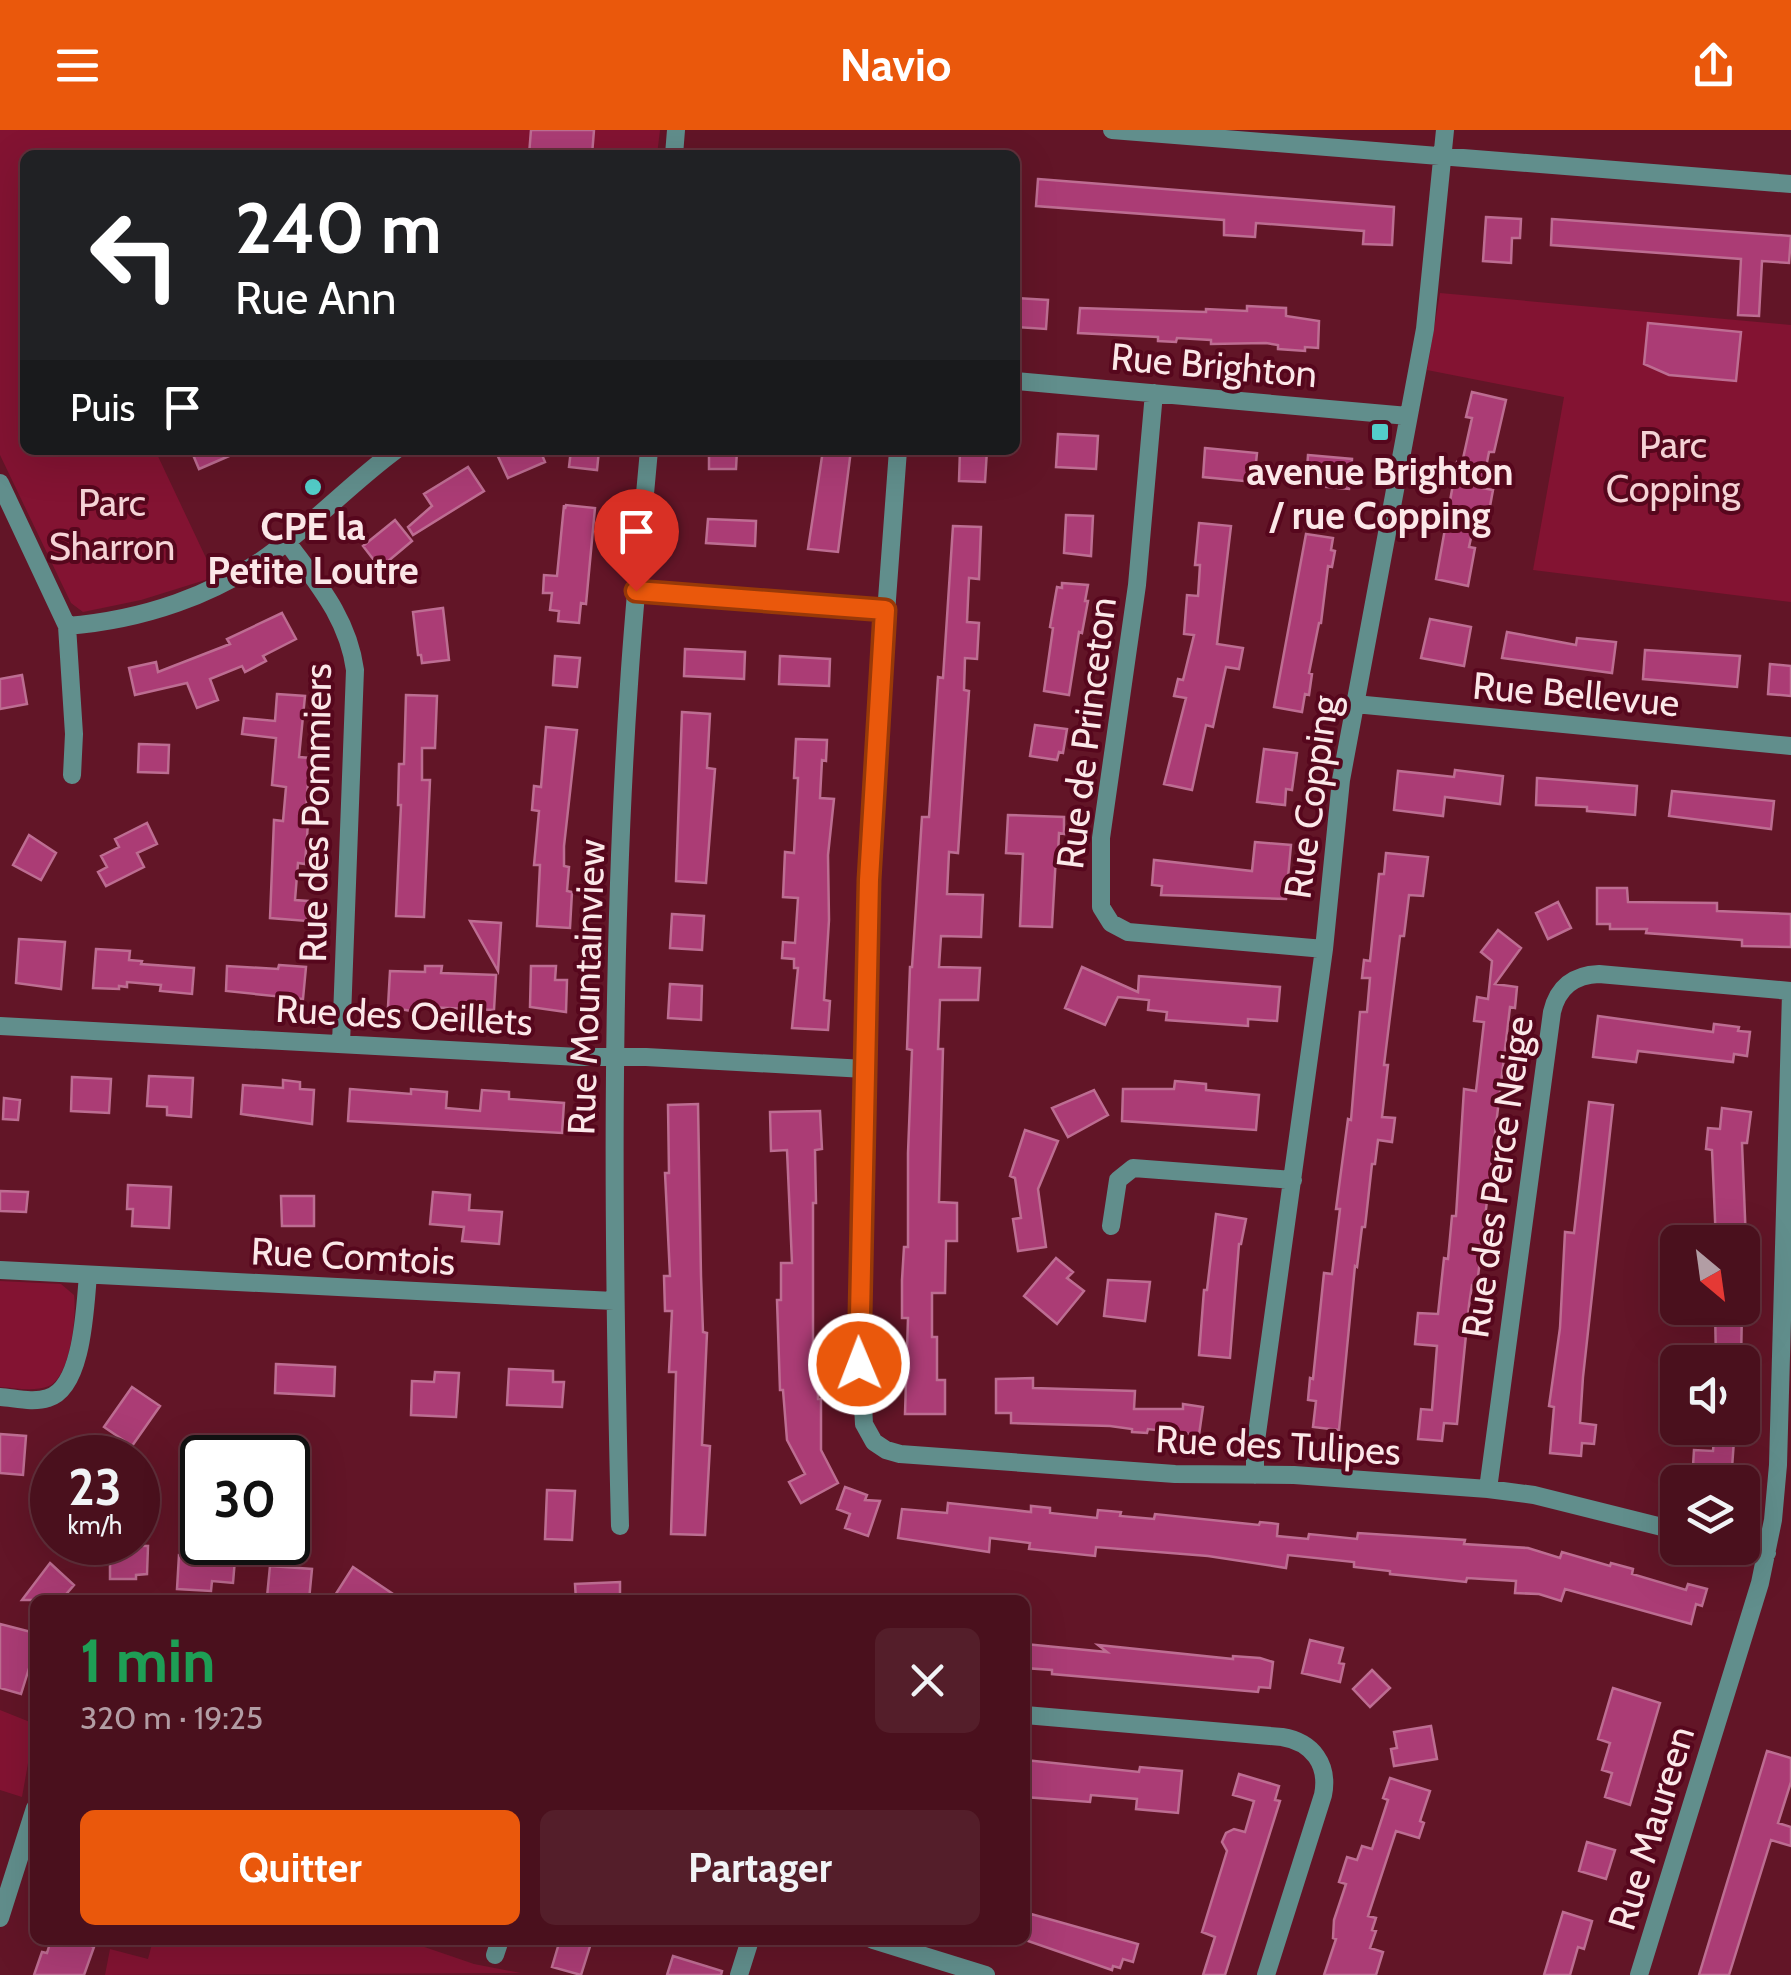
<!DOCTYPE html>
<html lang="fr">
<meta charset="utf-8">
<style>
:root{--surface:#4a101d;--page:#541e2a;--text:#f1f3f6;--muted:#b29da4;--line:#61303b;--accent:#ea580c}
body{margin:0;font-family:Cabin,sans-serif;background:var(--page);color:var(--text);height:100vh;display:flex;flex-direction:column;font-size:38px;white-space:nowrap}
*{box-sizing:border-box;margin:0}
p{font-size:32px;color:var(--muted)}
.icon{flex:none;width:55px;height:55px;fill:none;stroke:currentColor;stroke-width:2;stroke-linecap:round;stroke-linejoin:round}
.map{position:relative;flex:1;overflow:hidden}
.sheet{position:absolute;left:30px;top:1465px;width:1000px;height:350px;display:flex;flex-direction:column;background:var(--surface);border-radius:15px;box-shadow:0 10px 40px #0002,0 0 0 2px var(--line)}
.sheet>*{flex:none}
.banner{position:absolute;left:20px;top:20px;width:1000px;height:305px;border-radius:15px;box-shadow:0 10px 40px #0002,0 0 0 2px var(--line);background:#202124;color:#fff;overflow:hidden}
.needle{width:65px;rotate:151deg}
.controls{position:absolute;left:1660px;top:1095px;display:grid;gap:20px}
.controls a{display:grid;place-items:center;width:100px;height:100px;border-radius:15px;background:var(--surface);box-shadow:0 10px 40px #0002,0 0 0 2px var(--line);font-size:50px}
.speed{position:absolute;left:30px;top:1305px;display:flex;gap:20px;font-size:50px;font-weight:700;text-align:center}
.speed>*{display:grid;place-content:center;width:130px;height:130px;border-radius:50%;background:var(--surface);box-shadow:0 10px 40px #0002,0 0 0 2px var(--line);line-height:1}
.speed small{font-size:25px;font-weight:400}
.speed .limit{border:5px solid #111;border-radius:15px;background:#fff;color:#111}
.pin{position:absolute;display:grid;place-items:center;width:85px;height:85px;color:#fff;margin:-102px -42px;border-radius:50% 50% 50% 0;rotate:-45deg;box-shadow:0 0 10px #0007}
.pin .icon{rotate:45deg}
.me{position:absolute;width:110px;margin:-55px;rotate:359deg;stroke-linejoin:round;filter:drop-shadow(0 0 8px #0008)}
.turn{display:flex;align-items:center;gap:35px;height:210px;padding:0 50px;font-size:45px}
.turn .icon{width:130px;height:130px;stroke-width:2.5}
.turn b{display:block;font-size:70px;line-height:85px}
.then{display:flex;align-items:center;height:95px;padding:0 50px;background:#0003;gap:20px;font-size:38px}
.round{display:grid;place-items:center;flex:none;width:105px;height:105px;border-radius:15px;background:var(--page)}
.headline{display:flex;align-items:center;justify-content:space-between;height:170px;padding:0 50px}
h1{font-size:60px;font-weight:700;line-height:75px;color:#1e9e55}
.primary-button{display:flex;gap:20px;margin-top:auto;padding:20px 50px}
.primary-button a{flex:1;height:115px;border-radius:15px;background:var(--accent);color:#fff;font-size:40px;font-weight:700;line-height:115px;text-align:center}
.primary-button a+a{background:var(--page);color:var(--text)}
header{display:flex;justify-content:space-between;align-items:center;height:130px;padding:0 50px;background:var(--accent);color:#fff;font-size:45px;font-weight:700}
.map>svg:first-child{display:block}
</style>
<header><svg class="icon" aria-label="menu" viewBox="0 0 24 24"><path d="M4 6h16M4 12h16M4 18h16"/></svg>Navio<svg class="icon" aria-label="share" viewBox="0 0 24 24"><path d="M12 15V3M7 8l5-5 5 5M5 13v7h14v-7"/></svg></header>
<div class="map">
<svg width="1791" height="1845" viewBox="0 0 1791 1845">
<rect width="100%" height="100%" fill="#621527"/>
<path fill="#831332" d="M0,0H660L657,25H25V320H155L215,447L141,470L83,482L71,473L0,325Z
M1440,163L1791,195V472L1533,440L1564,267L1427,240Z
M0,1151L61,1154L74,1165C77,1186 70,1247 49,1256C34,1262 15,1258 0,1257Z
M0,1580L35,1594L22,1667L0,1660Z
M153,1810H404L474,1834L521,1843L105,1845L110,1819L148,1829Z"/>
<path fill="#ab3c75" stroke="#bd6d92" stroke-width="2.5" d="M531,0H594L592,25H529Z
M1038,49L1394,77L1392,115L1363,114L1364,101L1256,93L1255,107L1224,105V90L1036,76Z
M1486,87L1521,89L1520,108H1512L1511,133L1483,131Z
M1552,89L1791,106L1789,133L1762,131L1759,186L1738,185L1741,129L1551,115Z
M1015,168L1048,170L1046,199L1015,197Z
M1247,176L1286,178V186L1319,191L1318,218L1305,217V221L1278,219V215L1266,213L1211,214V210L1177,208L1176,212L1158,211V207L1078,203L1080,178L1206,182V179L1247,181Z
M1648,193L1741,202L1736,251L1669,245L1644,234Z
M1472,262L1506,270L1494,322H1489L1482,358L1493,360L1488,387L1476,385L1469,417L1475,418L1468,456L1436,449L1457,332L1462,333L1472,288L1466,287Z
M1058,304L1098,306L1096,339L1056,337Z
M1205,318L1257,323L1254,352L1203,347Z
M191,320H243L199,339Z
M495,320H540L545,332L508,348Z
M571,320H599L597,340L569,337Z
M709,320H737L736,339H709Z
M823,320H851L838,422L808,419Z
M960,320H987L985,352L959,351Z
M1308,325L1352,329L1349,359L1306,355Z
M468,337L484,361L413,405L408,397L432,376L424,364Z
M564,375L565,379L566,375L595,378L586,474L581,473L579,493L558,491L559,481L550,480L552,463H543L544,445L557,446Z
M1066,385L1093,386L1091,426L1064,423Z
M708,389L756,391L755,416L706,413Z
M395,390L412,411L380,438L363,416Z
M1199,393L1231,396L1217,514L1243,518L1239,539L1226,537L1213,597L1206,595L1192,660L1164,654L1186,568L1174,566L1178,549L1183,550L1194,505L1184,504L1187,465L1198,466L1200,435H1195Z
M953,396L981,397L979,449L969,448L967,492L979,493L977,529L965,528L964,560L969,561L958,723L949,722L947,764L983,765L981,807L941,806L939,837L980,838L978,870H940L938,919H943L939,1072L957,1073V1111H946L945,1163H932V1207H937V1250H945V1284H905L908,1188H902V1150L904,1117H908V1023L912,920L907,919L910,837H912L922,687H929L938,547L943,548Z
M1306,404L1333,408L1331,420L1335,421L1332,437L1328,436L1321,493H1319L1309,543L1312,544L1309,565L1305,564L1302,582L1274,577Z
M1062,453L1088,455L1085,471H1088L1082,503L1079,502L1069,565L1044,561L1053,498L1050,497L1057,457L1062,458Z
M443,478L449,530L422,533L421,525H418L413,482Z
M282,483L296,509L263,526L266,531L245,542L242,536L210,549L218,570L197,578L187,553L135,565L129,538L156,532L158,542L230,514L227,509Z
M1430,489L1471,497L1464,536L1421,528Z
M1507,502L1576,515L1577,508L1616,512L1612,543L1502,528Z
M685,519L745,522L744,549L684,546Z
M1645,520L1740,526L1737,557L1643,549Z
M555,526L580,528L577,557L553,555Z
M780,526L830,529L829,556L779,554Z
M1770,534L1791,536V566L1768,564Z
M22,545L27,574L0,579V549Z
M277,564L305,566L299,627L310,628L305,693H308L305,734L298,733L295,770L308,771L307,791L270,788L274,690L283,691L286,657L272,655L276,608L242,604L244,588L275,591Z
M406,565L437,566L435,618H422V650H430L424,787L396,786L401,675H398L399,634H404Z
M682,582L710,584L707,638L715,639L706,753L676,751Z
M1035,595L1067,599L1063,623L1059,622L1057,630L1030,626Z
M546,597L577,600L564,716V736L569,737L567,761L572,762L570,798L537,796L540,735H534L539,681L532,680L534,656L541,657Z
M796,609L827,610L826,631L822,630L820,668L834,669L828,725L829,790L824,870L830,871L828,900L792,898L798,838H794V829L782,828L783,812L795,813L798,768L783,767L785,722L794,723L798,648H794Z
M139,614L169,615L168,643L138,642Z
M1264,619L1297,623L1292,660L1286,659L1285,675L1257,672Z
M1455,640L1503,646L1500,674L1445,667L1443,686L1394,680L1398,641L1454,647Z
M1537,648L1637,656L1635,685L1587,681V677L1536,675Z
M1672,661L1774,671L1771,699L1669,686Z
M1008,685L1064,687V704L1059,703L1058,725H1056L1052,797L1020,796L1023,724L1006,723Z
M147,693L157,714L137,723L144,737L106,756L98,742L107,737L101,726L119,717L115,709Z
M29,705L56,723L41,750L13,735Z
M1255,712L1291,715L1286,769L1161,765L1162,756L1152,755L1154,730L1252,741Z
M1386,723L1428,727L1423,766L1409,765L1404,806H1400L1384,935H1388L1382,987L1395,988L1392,1012L1378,1010L1375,1034H1372L1365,1097H1362L1357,1137L1355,1136L1339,1300L1313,1297L1316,1271L1308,1270L1310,1248L1313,1249L1324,1143L1332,1144L1340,1079H1336L1348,989L1351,990L1360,882H1367L1370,848H1362L1364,830L1370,831L1379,744H1384Z
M1597,758H1627L1628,772L1717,773V781L1791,784V817L1742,816V810L1646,803L1647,799H1610V794H1597Z
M1558,772L1571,798L1548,809L1536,783Z
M672,784L704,786L702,820L670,818Z
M470,791L501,793L498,841Z
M1498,800L1521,818L1495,854L1517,857L1515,878L1510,877L1477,1155H1472L1469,1175L1457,1294L1444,1293L1442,1311L1418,1309L1421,1279L1432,1280L1437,1216L1415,1214L1418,1183L1438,1184L1444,1128L1448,1129L1452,1086H1456L1464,959L1476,961L1484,892L1474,891L1477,867L1488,869L1492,831L1481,822Z
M19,809L65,812L61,859L16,853Z
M96,819L130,821L129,830L142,831L141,834L194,838L192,864L160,861L161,855L127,852V857L119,856V859L93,858Z
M279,835L306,837L303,869L226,861L227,836L278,839Z
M425,836H442L441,843L496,845L494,880L425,877L417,878V882L388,877L390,841L425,842Z
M531,836H556L555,850H567L566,882L530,877Z
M1082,837L1138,862L1139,846L1280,857L1277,891L1248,889V896L1166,890L1167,882L1148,880L1149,870L1118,867L1105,895L1065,878Z
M670,854L702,856L701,890L668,888Z
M1598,886L1713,902L1714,894L1739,897L1738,901L1750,902L1747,926L1734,924L1733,932L1638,921L1636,932L1593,927Z
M149,946L193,948L191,987L167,985V977L147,976Z
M72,947L111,949L109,983L71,981Z
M283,950L300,952V959L314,960L312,994L241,984L243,955L283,958Z
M1175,951L1206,954V960L1259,965L1256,1000L1122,991L1123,959H1174Z
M350,959L411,964V959L447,962L446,978L480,981L482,960L509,962V969L564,973L562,1003L348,991Z
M1094,960L1108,985L1068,1007L1052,978Z
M4,968L20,970L18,990L3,989Z
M1589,972L1613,975L1583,1247L1580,1293L1596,1295L1594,1314L1582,1313L1581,1326L1550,1323L1554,1277L1549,1276L1560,1198L1565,1102L1574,1103Z
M698,974L701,1146L703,1202L707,1203L702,1315L710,1316L705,1405L671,1404L676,1242H669L672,1181H665L664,1146H670L665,1043H669L668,975Z
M1722,978L1751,982L1747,1013H1742L1746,1112H1716L1712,1020L1706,1019L1708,998L1720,999Z
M820,981L822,1019L815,1020L816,1073H813V1229H817L818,1269H821V1320L838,1353L801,1373L789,1352L805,1344L787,1310L783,1260H780L777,1170H781V1133H792L787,1020L771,1021L770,982Z
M1025,1000L1058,1011L1038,1059L1046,1117L1018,1121L1013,1089L1021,1088L1015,1048L1010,1046Z
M128,1055L171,1057L169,1098L132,1096L133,1079H127Z
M0,1061L28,1062L26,1082L0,1081Z
M433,1062L470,1065L469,1080L502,1082L499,1114L462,1111L464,1097L430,1094Z
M281,1066H314V1096H282Z
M1216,1084L1246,1089L1241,1114H1239L1230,1228L1199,1225L1204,1160H1207Z
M1056,1128L1073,1142L1067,1148L1084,1161L1057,1194L1024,1166Z
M1108,1150L1150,1152L1145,1191L1104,1186Z
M1715,1178H1742L1741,1232H1716Z
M276,1234L335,1237L334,1266L275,1263Z
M509,1239L553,1241V1252H564L562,1277L507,1275Z
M435,1242L459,1243L456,1287L411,1285L412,1251L434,1252Z
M1033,1248V1258L1135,1261L1134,1279H1183V1274L1203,1277L1199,1305L1148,1299L1147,1303L1132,1302V1299L1110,1296L1011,1293V1283H996V1249Z
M132,1257L160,1276L132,1316L104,1297Z
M0,1304L26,1306L23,1345L0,1343Z
M1714,1309L1734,1310L1731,1352H1692L1694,1320L1713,1321Z
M845,1357L867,1365L865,1370L880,1371L868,1406L845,1398L850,1384L837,1379Z
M547,1360L575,1361L572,1410L545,1409Z
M948,1373L1031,1382V1376L1050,1378V1383L1097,1388L1098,1380L1121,1382L1120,1386L1154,1389L1155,1384L1259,1395L1260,1392L1278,1394L1277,1406L1308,1409L1309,1404L1357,1409L1358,1403L1465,1410L1464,1414L1528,1418L1560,1428L1562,1422L1610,1436L1611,1433L1633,1439L1632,1444L1686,1460L1688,1454L1707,1459L1702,1476L1696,1474L1691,1494L1565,1459L1561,1471L1539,1464L1515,1463L1516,1451L1467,1448L1466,1452L1390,1444V1441L1354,1437V1432L1288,1425L1286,1438L1208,1426L1096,1417L1095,1426L1029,1419L1030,1413L990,1408L989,1422L898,1408L902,1379L947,1383Z
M110,1415L148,1416L147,1444L136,1445V1449H110Z
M179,1425L235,1429L233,1453L212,1451L211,1461L177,1459Z
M50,1433L74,1455L61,1470H22Z
M270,1436L312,1439L309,1470L267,1467Z
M353,1437L402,1470H332Z
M620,1452V1470H576L575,1454Z
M0,1494L35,1503V1519L21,1564L0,1558Z
M1310,1510L1343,1518L1339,1533L1344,1534L1340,1552L1302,1543Z
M1025,1514L1107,1522L1098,1515L1233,1529V1526L1260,1528L1273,1532L1270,1558L1259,1557L1258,1562L1052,1544V1540L1025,1538Z
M1372,1540L1390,1558L1370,1577L1353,1559Z
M1613,1558L1660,1573L1630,1675L1605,1667L1612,1643L1602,1640L1610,1613L1598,1609Z
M1431,1596L1437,1629L1394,1636L1391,1619L1397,1618L1394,1602Z
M1767,1621L1791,1628V1652L1778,1693L1791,1697V1716L1771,1710L1729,1845H1699Z
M1025,1630L1139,1642L1140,1637L1182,1641L1178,1683L1136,1679L1137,1669L1091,1665L1090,1672L1025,1667Z
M1239,1644L1279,1656L1275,1670L1280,1671L1225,1845H1203L1215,1807L1202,1802L1227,1721L1222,1712L1226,1703L1234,1699L1245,1702L1254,1671L1233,1665Z
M1390,1648L1430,1661L1420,1691L1424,1693L1419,1708L1396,1701L1368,1786L1376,1788L1372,1800L1376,1801L1370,1818L1383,1822L1376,1845H1324L1336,1809L1333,1808L1334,1790L1346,1754L1339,1752L1347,1727L1357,1730L1362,1716L1372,1719L1388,1670L1383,1668Z
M1587,1712L1615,1720L1606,1749L1579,1741Z
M1563,1782L1592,1791L1584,1819L1578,1817L1570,1845H1544Z
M1031,1784L1138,1814L1133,1832L1123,1829L1120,1838L1113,1836L1112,1840L1025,1810Z
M51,1810L66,1815L68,1810H76L94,1817L84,1845H34L42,1822L47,1823Z
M560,1810H592L581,1845L552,1837Z
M673,1826L722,1841L721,1845H667Z"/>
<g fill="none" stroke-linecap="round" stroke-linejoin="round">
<path stroke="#618e8c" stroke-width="18" d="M1112,0L1791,54
M674,25L676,0
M1015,251L1408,286
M1154,263L1137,455L1101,708V777L1111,793L1128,802L1324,819
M898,320L872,673L858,1182L864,1294L874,1312L886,1320L900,1324L1175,1344L1294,1345L1488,1359L1534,1365L1678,1401
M0,353L67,496L74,604L72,645
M287,412C317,453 348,488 355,540L341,914
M636,461L885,480
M67,496C141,490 216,466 276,420C318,389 354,351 396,320
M1355,574L1791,616
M0,896L579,927H646L865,939
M1111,1096L1118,1050L1133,1038L1293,1050
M0,1140L614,1171
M0,1267C15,1268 33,1273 48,1268C83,1258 85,1176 88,1145
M1255,1345V1318L1324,819L1341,650L1425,199L1445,0
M1488,1359L1552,882C1558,857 1574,845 1599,844L1791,861
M620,1396C613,1116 610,834 629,554C634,476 642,398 649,320
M1742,1417L1767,1423
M1025,1585L1282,1607C1313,1612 1329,1635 1323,1665L1266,1845
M0,1788L35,1678
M873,1810L986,1845
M495,1825L500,1810
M739,1845L750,1810
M1639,1845L1760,1453L1773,1390L1778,1335L1791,863"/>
</g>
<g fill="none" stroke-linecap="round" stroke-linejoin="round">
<g stroke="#983908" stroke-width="25">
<path id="route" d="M636,461L885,480L869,750L859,1234"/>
</g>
<use href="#route" stroke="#ea580c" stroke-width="18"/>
</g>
<g fill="#53cdc9" stroke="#56071d" stroke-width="4">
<rect x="1370" y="292" width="20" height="20" rx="5"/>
<circle cx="313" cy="357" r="10"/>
</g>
<g text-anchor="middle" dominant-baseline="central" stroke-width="8" stroke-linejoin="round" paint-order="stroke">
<g font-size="38" fill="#fbe7e8" stroke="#56071d">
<text transform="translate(1214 235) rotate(5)">Rue Brighton</text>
<text transform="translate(1576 564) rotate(5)">Rue Bellevue</text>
<text transform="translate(1086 603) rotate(-83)">Rue de Princeton</text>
<text transform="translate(1311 667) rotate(-82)">Rue Copping</text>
<text transform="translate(315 683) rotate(-89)">Rue des Pommiers</text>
<text transform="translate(586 857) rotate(-88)">Rue Mountainview</text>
<text transform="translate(404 885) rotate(3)">Rue des Oeillets</text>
<text transform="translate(1497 1047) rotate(-82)">Rue des Perce Neige</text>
<text transform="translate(353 1126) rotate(3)">Rue Comtois</text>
<text transform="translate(1278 1315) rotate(3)">Rue des Tulipes</text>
<text transform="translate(1651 1698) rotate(-73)">Rue Maureen</text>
</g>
<g font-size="38" fill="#f5d3d6" stroke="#56071d">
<text x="1673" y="314">Parc<tspan x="1673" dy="44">Copping</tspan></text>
<text x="112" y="372">Parc<tspan x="112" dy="44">Sharron</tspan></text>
</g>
<g font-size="38" font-weight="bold" fill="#fbe7e8" stroke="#56071d">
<text x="1380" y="341">avenue Brighton<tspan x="1380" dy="44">/ rue Copping</tspan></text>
<text x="313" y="396">CPE la<tspan x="313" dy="44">Petite Loutre</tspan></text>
</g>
</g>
</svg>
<div class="controls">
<a><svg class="needle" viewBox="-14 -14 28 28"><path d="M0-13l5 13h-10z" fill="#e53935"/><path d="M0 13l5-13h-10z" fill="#b29da4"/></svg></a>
<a><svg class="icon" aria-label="sound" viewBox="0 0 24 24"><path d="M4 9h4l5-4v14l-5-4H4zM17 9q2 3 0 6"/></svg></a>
<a><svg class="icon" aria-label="layers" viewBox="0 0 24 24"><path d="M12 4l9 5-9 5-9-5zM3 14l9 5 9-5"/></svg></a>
</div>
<div class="speed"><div>23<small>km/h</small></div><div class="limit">30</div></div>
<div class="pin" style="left:636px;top:461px;background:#d93025"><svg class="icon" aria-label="arrive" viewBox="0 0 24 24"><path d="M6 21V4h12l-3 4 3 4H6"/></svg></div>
<svg class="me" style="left:859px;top:1234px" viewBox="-20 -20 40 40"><circle r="17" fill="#ea580c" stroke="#fff" stroke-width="3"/><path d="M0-11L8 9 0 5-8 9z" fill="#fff"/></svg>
<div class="banner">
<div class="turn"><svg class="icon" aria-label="left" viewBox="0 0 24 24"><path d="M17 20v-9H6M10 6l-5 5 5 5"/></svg><div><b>240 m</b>Rue Ann</div></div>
<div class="then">Puis<svg class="icon" aria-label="arrive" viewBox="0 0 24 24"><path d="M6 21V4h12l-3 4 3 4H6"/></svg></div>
</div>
<section class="sheet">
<div class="headline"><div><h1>1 min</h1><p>320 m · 19:25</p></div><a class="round"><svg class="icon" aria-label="close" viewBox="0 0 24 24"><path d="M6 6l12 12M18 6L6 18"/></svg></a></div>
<div class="primary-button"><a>Quitter</a><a>Partager</a></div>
</section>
</div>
